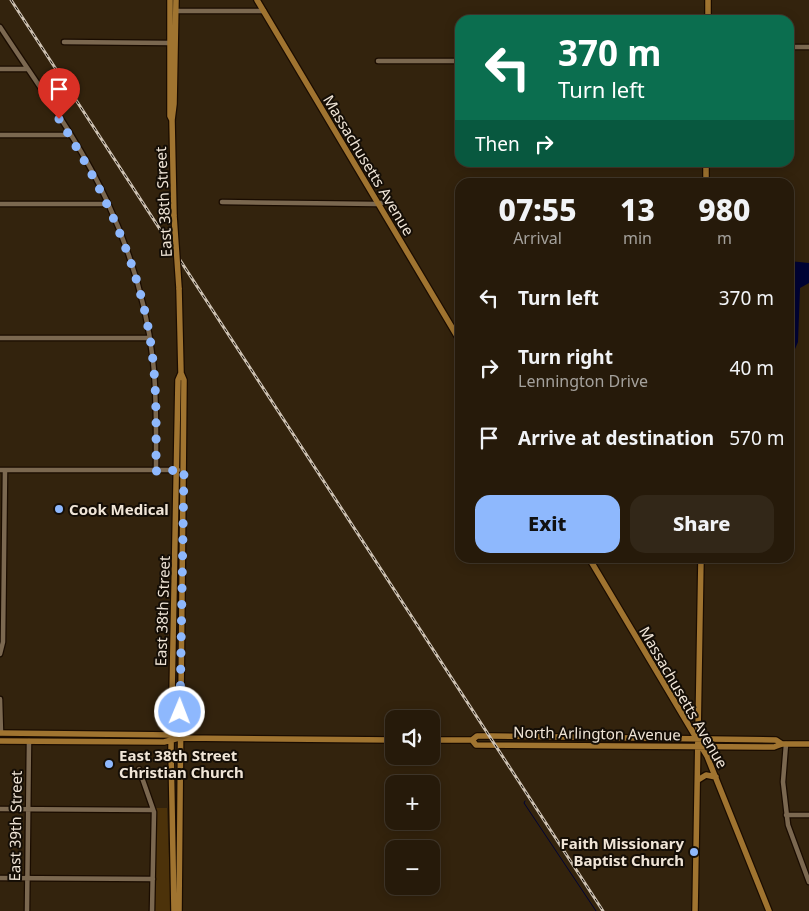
<!DOCTYPE html>
<meta charset="utf-8">
<style>
:root{--surface:#261a0a;--page:#322718;--text:#f1f3f6;--muted:#a4a19c;--line:#42382b;--accent:#8eb8fd}
body{margin:0;font-family:"Noto Sans",sans-serif;background:var(--page);color:var(--text);height:100vh;display:flex;flex-direction:column;font-size:19px;white-space:nowrap}
*{box-sizing:border-box;margin:0}
p{font-size:16px;color:var(--muted)}
.icon{flex:none;width:28px;height:28px;fill:none;stroke:currentColor;stroke-width:2;stroke-linecap:round;stroke-linejoin:round}
.map{position:relative;flex:1;overflow:hidden}
.details{position:absolute;left:455px;top:178px;width:339px;height:385px;display:flex;flex-direction:column;background:var(--surface);border-radius:15px;box-shadow:0 2px 12px #0003,0 0 0 1px var(--line)}
.details>*{flex:none}
.hud{position:absolute;left:455px;top:15px;width:339px;height:152px;border-radius:15px;box-shadow:0 2px 12px #0003,0 0 0 1px var(--line);background:#0b6e4f;color:#fff;overflow:hidden}
.controls{position:absolute;left:385px;top:710px;display:grid;gap:10px}
.controls a{display:grid;place-items:center;width:55px;height:55px;border-radius:10px;background:var(--surface);box-shadow:0 2px 12px #0003,0 0 0 1px var(--line);font-size:25px}
.pin{position:absolute;display:grid;place-items:center;width:42px;height:42px;color:#fff;margin:-51px -21px;border-radius:50% 50% 50% 0;rotate:-45deg;box-shadow:0 0 5px #0007}
.pin .icon{rotate:45deg}
.me{position:absolute;width:55px;margin:-28px;rotate:1deg;stroke-linejoin:round;filter:drop-shadow(0 0 4px #0008)}
.turn{display:flex;align-items:center;gap:18px;height:105px;padding:0 20px;font-size:22px}
.turn .icon{width:65px;height:65px;stroke-width:2.5}
.turn b{display:block;font-size:35px;line-height:42px}
.then{display:flex;align-items:center;height:48px;padding:0 20px;background:#0003;gap:10px;font-size:19px}
.eta{display:flex;justify-content:space-evenly;align-items:center;height:85px;text-align:center}
.eta b{font-size:30px;font-weight:800;line-height:35px}
.primary-button{display:flex;gap:10px;margin-top:auto;padding:10px 20px}
.primary-button a{flex:1;height:58px;border-radius:15px;background:var(--accent);color:#111;font-size:20px;font-weight:800;line-height:58px;text-align:center}
.primary-button a+a{background:var(--page);color:var(--text)}
ul{padding:0;list-style:none}
li{display:flex;align-items:center;gap:15px;height:70px;padding:0 20px}
li div{flex:1}
li b{display:block;font-size:19px}
li em{font-style:normal}
.map>svg:first-child{display:block}
</style>
<div class="map">
<svg width="809" height="911" viewBox="0 0 809 911">
<rect width="100%" height="100%" fill="#33230d"/>
<path fill="#4c320a" d="M155,808H167L171,911H155Z"/>
<path fill="#000334" d="M789,261L809,263V283L800,288L798,342L795,349L789,352Z"/>
<g fill="none" stroke-linecap="round" stroke-linejoin="round">
<path stroke="#000334" stroke-width="1" d="M525,801L524,803L596,911"/>
<g stroke="#1a0c00" stroke-width="7">
<path id="minor" d="M176,11H264
M0,27C37,84 79,140 107,201C130,251 147,307 153,361C157,397 156,434 156,471
M64,42L170,43
M789,47H809
M378,61H460
M0,69H27
M0,135H70
M222,202L377,204L385,202
M0,204H108
M0,338H150
M0,470H178
M0,654L3,642L5,470
M0,699L1,733
M786,744L783,782L788,825L809,882
M139,769L154,812L152,911
M0,809L153,810
M786,815H809
M0,878L153,879
M27,911L29,741"/>
</g>
<g stroke="#1a0c00" stroke-width="8">
<path id="major" d="M170,0V116L172,120
M257,0L460,341
M708,20V0
M706,182V162
M174,216L172,120L174,104L176,0
M589,558L707,756L769,911
M0,733L173,735
M431,740H472L477,736H492L776,740L782,744
M472,740L476,745L774,747L782,744H809
M0,741L164,742L179,738L394,740
M698,780L706,775L716,777
M174,911L171,749L178,380L181,373
M179,911L184,380L181,373L179,288
M695,911L701,558"/>
</g>
<use href="#minor" stroke="#7b6850" stroke-width="4.5"/>
<use href="#major" stroke="#a07430" stroke-width="5.5"/>
<g stroke="#cdc1b2" stroke-width="3">
<path id="rail" d="M11,0L603,911"/>
</g>
<use href="#rail" stroke="#150e06" stroke-width="1" stroke-dasharray="4" stroke-linecap="butt"/>
<g stroke="#1a0c00" stroke-width="8" stroke-linecap="butt">
<path id="major-bridge" d="M174,216L179,288"/>
</g>
<use href="#major-bridge" stroke="#a07430" stroke-width="5.5"/>
</g>
<g fill="none" stroke-linecap="round" stroke-linejoin="round">
<path stroke="#8eb8fd" stroke-width="9" stroke-dasharray="0 16.2" d="M59,119C106,192 144,273 153,361C157,397 156,434 156,471L184,470L180,712"/>
</g>
<g fill="#8eb8fd" stroke="#150e06" stroke-width="2">
<circle cx="59" cy="509" r="5"/>
<circle cx="109" cy="764" r="5"/>
<circle cx="694" cy="852" r="5"/>
</g>
<g text-anchor="middle" dominant-baseline="central" stroke-width="4" stroke-linejoin="round" paint-order="stroke">
<g font-size="15" fill="#f0e5d7" stroke="#150e06">
<text transform="translate(369 165) rotate(59)">Massachusetts Avenue</text>
<text transform="translate(163 202) rotate(-93)">East 38th Street</text>
<text transform="translate(162 611) rotate(-88)">East 38th Street</text>
<text transform="translate(684 697) rotate(60)">Massachusetts Avenue</text>
<text transform="translate(597 733) rotate(1)">North Arlington Avenue</text>
<text transform="translate(15 826) rotate(-89)">East 39th Street</text>
</g>
<g font-size="15" font-weight="bold" fill="#f0e5d7" stroke="#150e06" text-anchor="start">
<text x="69" y="509">Cook Medical</text>
<text x="119" y="755">East 38th Street<tspan x="119" dy="17">Christian Church</tspan></text>
<text x="684" y="843" text-anchor="end">Faith Missionary<tspan x="684" dy="17">Baptist Church</tspan></text>
</g>
</g>
</svg>
<div class="controls">
<a><svg class="icon" aria-label="sound" viewBox="0 0 24 24"><path d="M4 9h4l5-4v14l-5-4H4zM17 9q2 3 0 6"/></svg></a>
<a>+</a>
<a>−</a>
</div>
<div class="pin" style="left:59px;top:119px;background:#d93025"><svg class="icon" aria-label="arrive" viewBox="0 0 24 24"><path d="M6 21V4h12l-3 4 3 4H6"/></svg></div>
<svg class="me" style="left:180px;top:712px" viewBox="-20 -20 40 40"><circle r="17" fill="#8eb8fd" stroke="#fff" stroke-width="3"/><path d="M0-11L8 9 0 5-8 9z" fill="#fff"/></svg>
<div class="hud">
<div class="turn"><svg class="icon" aria-label="left" viewBox="0 0 24 24"><path d="M17 20v-9H6M10 6l-5 5 5 5"/></svg><div><b>370 m</b>Turn left</div></div>
<div class="then">Then<svg class="icon" aria-label="right" viewBox="0 0 24 24"><path d="M7 20v-9h11M14 6l5 5-5 5"/></svg></div>
</div>
<section class="details">
<div class="eta">
<div><b>07:55</b><p>Arrival</p></div>
<div><b>13</b><p>min</p></div>
<div><b>980</b><p>m</p></div>
</div>
<ul>
<li><svg class="icon" aria-label="left" viewBox="0 0 24 24"><path d="M17 20v-9H6M10 6l-5 5 5 5"/></svg><div><b>Turn left</b></div><em>370 m</em></li>
<li><svg class="icon" aria-label="right" viewBox="0 0 24 24"><path d="M7 20v-9h11M14 6l5 5-5 5"/></svg><div><b>Turn right</b><p>Lennington Drive</p></div><em>40 m</em></li>
<li><svg class="icon" aria-label="arrive" viewBox="0 0 24 24"><path d="M6 21V4h12l-3 4 3 4H6"/></svg><div><b>Arrive at destination</b></div><em>570 m</em></li>
</ul>
<div class="primary-button"><a>Exit</a><a>Share</a></div>
</section>
</div>
